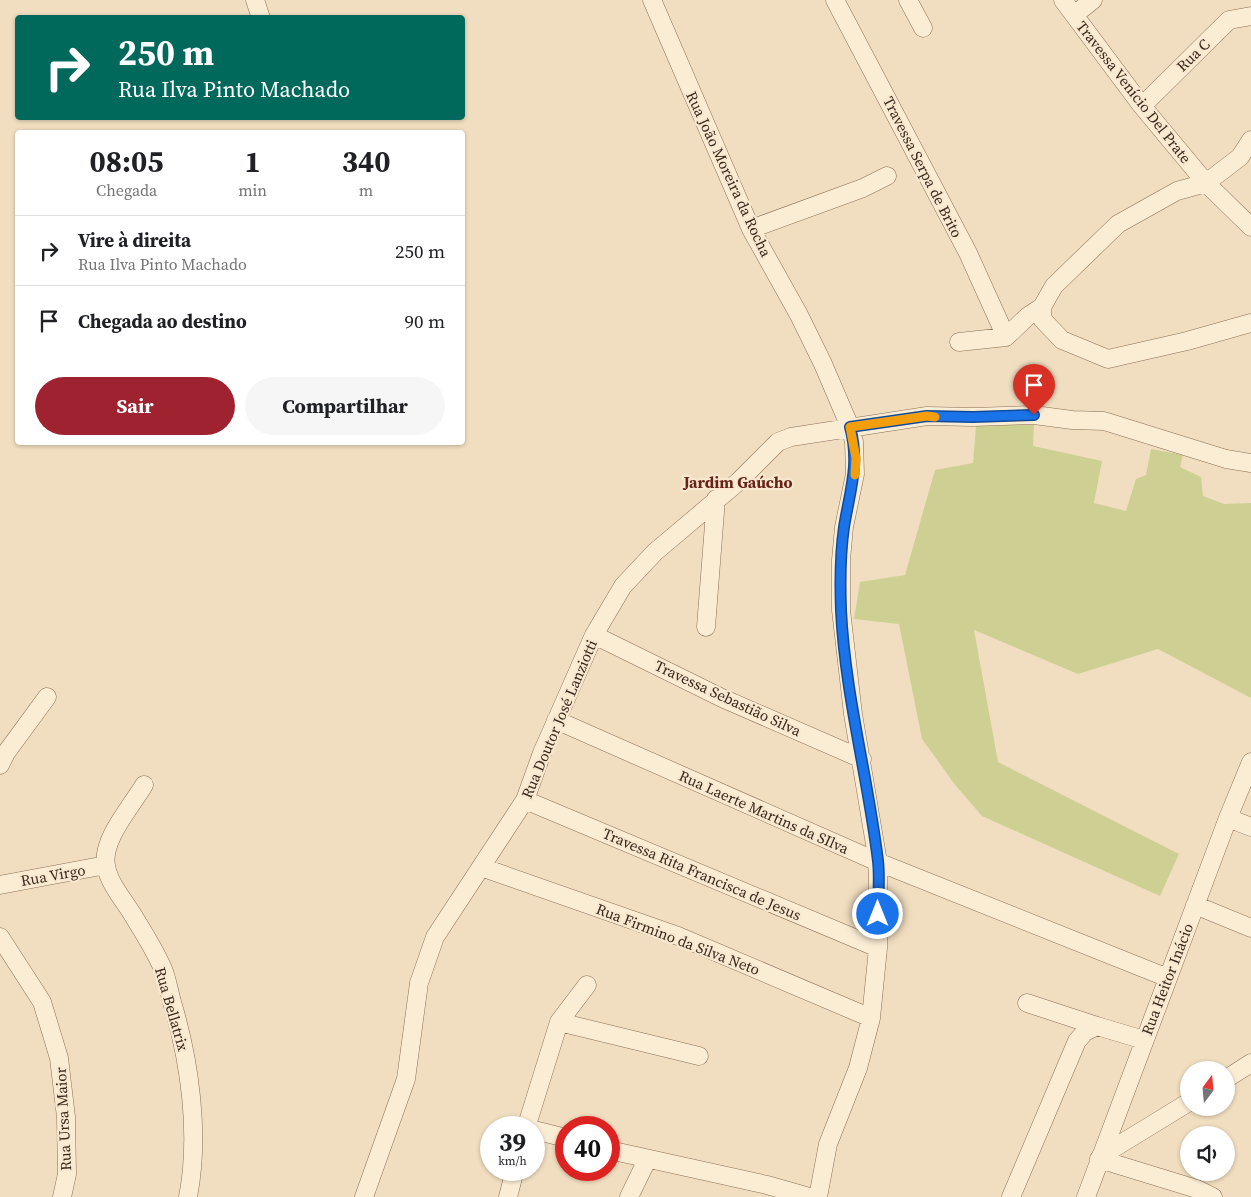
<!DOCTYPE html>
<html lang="pt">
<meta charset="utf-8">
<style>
:root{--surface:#fff;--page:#f6f6f6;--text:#202124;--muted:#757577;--line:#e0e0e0;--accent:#9e222f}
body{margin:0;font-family:"Source Serif 4",serif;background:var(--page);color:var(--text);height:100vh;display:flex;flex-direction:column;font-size:19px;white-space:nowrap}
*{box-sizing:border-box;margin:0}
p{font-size:16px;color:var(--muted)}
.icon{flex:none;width:28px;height:28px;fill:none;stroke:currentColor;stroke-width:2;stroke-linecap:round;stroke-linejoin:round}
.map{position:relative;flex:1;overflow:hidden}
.panel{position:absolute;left:15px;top:130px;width:450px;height:315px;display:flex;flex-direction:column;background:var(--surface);border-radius:5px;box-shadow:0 1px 4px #0004}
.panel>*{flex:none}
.top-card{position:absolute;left:15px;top:15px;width:450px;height:105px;border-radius:5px;box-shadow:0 1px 4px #0004;background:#00695c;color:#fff;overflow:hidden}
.needle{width:32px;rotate:16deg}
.buttons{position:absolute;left:1180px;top:1061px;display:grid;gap:10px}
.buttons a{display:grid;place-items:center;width:55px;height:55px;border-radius:50%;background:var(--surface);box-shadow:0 1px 4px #0004;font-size:25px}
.speed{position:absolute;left:480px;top:1116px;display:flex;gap:10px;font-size:25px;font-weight:700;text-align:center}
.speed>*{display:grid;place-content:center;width:65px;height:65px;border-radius:50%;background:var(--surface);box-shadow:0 1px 4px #0004;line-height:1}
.speed small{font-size:12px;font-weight:400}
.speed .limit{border:8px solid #d22;background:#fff;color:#111}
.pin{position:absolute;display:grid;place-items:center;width:42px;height:42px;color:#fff;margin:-51px -21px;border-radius:50% 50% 50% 0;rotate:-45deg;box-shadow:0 0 5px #0007}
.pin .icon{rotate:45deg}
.me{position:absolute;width:55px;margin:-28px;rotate:0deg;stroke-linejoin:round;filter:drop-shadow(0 0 4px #0008)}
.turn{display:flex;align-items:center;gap:18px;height:105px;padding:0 20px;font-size:22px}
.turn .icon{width:65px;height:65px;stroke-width:2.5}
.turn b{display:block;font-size:35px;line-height:42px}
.eta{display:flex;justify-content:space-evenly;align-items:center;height:85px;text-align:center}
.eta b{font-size:30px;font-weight:700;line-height:35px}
.button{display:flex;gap:10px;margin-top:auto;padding:10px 20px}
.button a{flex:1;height:58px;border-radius:30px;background:var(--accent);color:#fff;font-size:20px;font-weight:700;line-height:58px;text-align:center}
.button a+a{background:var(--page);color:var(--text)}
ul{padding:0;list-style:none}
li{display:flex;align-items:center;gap:15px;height:70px;padding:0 20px;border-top:1px solid var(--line)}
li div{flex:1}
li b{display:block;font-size:19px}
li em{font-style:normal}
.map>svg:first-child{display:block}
</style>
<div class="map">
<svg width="1251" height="1197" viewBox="0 0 1251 1197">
<rect width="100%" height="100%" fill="#f1dec0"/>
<path fill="#ced093" d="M1015,425H1034L1033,446L1102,461L1094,503L1126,511L1136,479L1146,475L1151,449L1183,455L1180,467L1201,477L1203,496L1224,504L1251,503V698L1158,649L1078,674L974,630L998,762L1179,854L1160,896L982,816L956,786L922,739L899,624L854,619L860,582L905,575L935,470L973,463L976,426Z"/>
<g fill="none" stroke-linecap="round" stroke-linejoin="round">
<g stroke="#8b6e56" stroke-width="19">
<path id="minor" d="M255,0L261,18
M652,0L751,229L799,315L823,364L850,427L854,442L855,474L844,527L841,560V610L853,714L878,862V948L871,1018L858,1068L828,1144L818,1197
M835,0L968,253L1006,337
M908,0L923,28
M1063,0L1142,106L1206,183L1251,227
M1074,15L1093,0
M1142,106L1229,20L1251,16
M1251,140L1240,157L1206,183L1177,191L1118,224L1054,286L1042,307V319L1062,340L1108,359L1187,341L1251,323
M751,229L863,188L887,176
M1006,337L1028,316L1042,307
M959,342L1006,337
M706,627L716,499
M594,635L722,698L862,759
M556,720L878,862L1168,978
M0,765L6,753L47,697
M144,785C131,807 101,840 106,866C109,883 122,898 131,912C142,930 155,950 163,969C167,979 169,991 172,1002C190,1062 200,1135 188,1197
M525,800L878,948
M1228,818L1251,827
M481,867L678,936L871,1018
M0,885L106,865
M1195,905L1251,928
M0,937L42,1002L59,1058L66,1117L67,1174L62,1197
M1027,1003L1097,1026
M559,1022L699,1056
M1226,1079L1251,1063
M526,1128L559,1022L587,985
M534,1130L566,1138
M609,1150L767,1185L809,1197
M1101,1156L1189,1102
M1099,1159L1197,1189L1213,1197
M364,1197L406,1079L419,983L435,937L525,800L542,753L594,635L623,586L655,552L738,482L778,442L791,437L927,416L973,417L1034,415L1072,420L1104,421L1226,459L1251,463
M508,1197L515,1170
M629,1197L647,1160
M1011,1197L1077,1041L1085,1032L1097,1026L1144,1040
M1086,1197L1228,818L1251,762"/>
</g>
<use href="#minor" stroke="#fbecd4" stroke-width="18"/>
</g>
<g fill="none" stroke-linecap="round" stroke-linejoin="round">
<g stroke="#114b97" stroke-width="12">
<path id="route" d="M878,914C878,896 880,878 878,861C868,777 845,695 841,610C840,583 840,555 844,527C850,490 860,464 850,427L927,416L973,417L1034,415"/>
</g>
<use href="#route" stroke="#1a73e8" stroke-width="9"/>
<path stroke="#f59e0b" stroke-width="9" d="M855,475L856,458L850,427L927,416L935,417"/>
</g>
<g text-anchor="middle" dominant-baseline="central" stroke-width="4.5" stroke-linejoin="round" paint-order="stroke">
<g font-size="15" fill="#3a281c" stroke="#f8e8d0">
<text transform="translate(1193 55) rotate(-44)">Rua C</text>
<text transform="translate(1134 92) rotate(52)">Travessa Venício Del Prate</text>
<text transform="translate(923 167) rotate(63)">Travessa Serpa de Brito</text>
<text transform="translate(729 174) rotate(65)">Rua João Moreira da Rocha</text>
<text transform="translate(728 698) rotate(25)">Travessa Sebastião Silva</text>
<text transform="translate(559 719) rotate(-67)">Rua Doutor José Lanziotti</text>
<text transform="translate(764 812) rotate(24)">Rua Laerte Martins da SIlva</text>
<text transform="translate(702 874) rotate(23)">Travessa Rita Francisca de Jesus</text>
<text transform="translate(53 875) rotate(-10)">Rua Virgo</text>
<text transform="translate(678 939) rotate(21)">Rua Firmino da Silva Neto</text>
<text transform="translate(1167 979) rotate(-69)">Rua Heitor Inácio</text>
<text transform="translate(172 1009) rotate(74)">Rua Bellatrix</text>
<text transform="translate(63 1119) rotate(-93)">Rua Ursa Maior</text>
</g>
<g font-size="16" font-weight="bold" fill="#692218" stroke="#f8e8d0">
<text x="738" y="482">Jardim Gaúcho</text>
</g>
</g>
</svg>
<div class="buttons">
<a><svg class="needle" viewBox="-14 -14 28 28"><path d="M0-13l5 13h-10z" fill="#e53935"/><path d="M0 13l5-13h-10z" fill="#757577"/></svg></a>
<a><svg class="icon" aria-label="sound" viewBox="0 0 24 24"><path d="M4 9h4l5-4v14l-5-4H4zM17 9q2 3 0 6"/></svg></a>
</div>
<div class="speed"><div>39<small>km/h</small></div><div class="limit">40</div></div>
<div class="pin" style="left:1034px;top:415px;background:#d93025"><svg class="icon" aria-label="arrive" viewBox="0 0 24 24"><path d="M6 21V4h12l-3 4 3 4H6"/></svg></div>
<svg class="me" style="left:878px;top:914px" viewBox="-20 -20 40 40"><circle r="17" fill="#1a73e8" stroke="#fff" stroke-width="3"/><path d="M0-11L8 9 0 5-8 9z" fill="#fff"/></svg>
<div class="top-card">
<div class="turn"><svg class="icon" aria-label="right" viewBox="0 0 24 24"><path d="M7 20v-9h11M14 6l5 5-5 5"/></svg><div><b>250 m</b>Rua Ilva Pinto Machado</div></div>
</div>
<section class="panel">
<div class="eta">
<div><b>08:05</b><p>Chegada</p></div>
<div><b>1</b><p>min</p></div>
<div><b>340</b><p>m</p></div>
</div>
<ul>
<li><svg class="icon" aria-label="right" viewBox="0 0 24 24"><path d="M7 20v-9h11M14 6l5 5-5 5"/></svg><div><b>Vire à direita</b><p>Rua Ilva Pinto Machado</p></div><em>250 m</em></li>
<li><svg class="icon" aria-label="arrive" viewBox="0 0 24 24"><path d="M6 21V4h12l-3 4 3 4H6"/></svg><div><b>Chegada ao destino</b></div><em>90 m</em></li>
</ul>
<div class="button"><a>Sair</a><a>Compartilhar</a></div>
</section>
</div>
